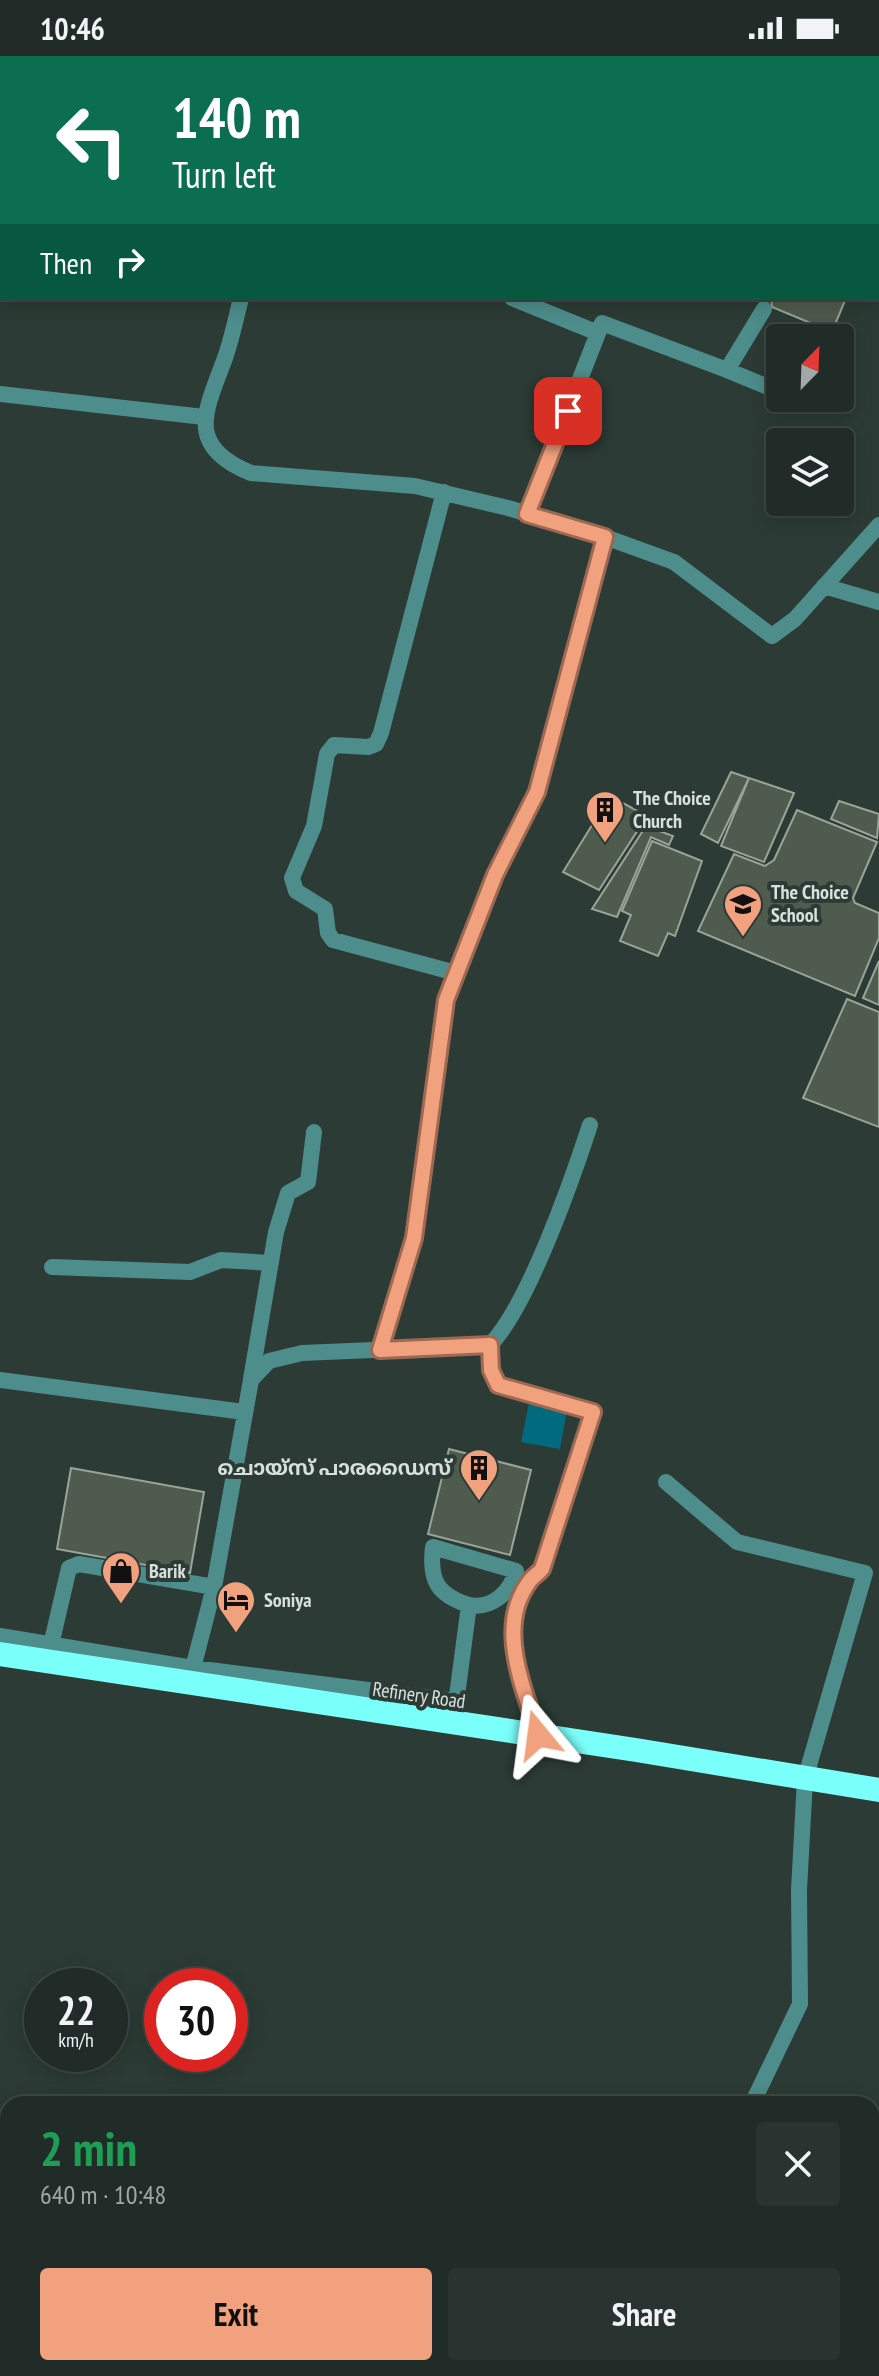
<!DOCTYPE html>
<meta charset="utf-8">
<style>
:root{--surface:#212c28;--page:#293430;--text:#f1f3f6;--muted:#a2a7a8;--line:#3e4845;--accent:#f2a17e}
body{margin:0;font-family:"PT Sans Narrow","Noto Sans Malayalam",sans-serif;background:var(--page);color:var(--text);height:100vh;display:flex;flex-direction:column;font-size:30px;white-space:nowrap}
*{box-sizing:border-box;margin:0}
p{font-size:26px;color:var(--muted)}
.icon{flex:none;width:44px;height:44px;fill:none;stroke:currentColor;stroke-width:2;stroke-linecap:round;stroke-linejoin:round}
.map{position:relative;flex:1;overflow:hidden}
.drawer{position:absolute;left:0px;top:2040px;width:880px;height:280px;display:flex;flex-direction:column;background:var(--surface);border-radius:24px 24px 0 0;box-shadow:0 4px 20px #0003,0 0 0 2px var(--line)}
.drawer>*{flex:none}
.banner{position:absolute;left:0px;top:0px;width:880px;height:244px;box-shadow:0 4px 20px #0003,0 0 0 2px var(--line);background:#0b6e4f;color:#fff;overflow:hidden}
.needle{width:52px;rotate:23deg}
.fabs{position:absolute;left:766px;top:268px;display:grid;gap:16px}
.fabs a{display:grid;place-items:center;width:88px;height:88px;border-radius:8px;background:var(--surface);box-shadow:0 4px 20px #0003,0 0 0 2px var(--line);font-size:40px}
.speed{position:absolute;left:24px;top:1912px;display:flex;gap:16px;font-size:40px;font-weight:700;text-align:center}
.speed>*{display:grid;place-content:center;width:104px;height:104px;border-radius:50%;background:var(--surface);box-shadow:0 4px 20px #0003,0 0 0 2px var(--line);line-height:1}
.speed small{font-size:20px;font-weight:400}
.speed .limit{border:12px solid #d22;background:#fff;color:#111}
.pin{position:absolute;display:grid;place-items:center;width:68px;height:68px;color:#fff;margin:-34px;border-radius:16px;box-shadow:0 4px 12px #0006}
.me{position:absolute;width:88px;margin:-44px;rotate:344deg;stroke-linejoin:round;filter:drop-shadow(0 0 6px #0008)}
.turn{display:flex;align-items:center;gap:28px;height:168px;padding:0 40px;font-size:36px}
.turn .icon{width:104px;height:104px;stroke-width:2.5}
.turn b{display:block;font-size:56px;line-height:68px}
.then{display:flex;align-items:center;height:76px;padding:0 40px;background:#0003;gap:16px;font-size:30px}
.round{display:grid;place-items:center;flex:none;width:84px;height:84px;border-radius:8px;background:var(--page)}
.overview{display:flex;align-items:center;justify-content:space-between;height:136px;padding:0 40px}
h1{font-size:48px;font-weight:700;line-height:60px;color:#1e9e55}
.action{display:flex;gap:16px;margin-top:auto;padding:16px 40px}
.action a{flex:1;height:92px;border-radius:8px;background:var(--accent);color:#111;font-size:32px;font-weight:700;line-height:92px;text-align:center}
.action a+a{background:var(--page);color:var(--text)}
.status{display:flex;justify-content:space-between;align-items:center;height:56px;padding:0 40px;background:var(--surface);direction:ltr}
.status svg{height:22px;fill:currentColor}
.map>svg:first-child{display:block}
</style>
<div class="status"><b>10:46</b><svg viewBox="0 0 49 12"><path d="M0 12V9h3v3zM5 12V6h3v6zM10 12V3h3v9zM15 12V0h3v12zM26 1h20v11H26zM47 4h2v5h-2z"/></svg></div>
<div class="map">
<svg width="879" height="2320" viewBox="0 0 879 2320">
<rect width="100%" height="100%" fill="#2c3b35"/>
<path fill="#026a7e" d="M529,1347L567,1355L560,1393L521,1386Z"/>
<path fill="#505b4f" stroke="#98a497" stroke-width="2" d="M771,242H846L832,276L772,251Z
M731,716L749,722L718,787L701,778Z
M749,722L794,737L764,806L721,790Z
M610,740L647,760L599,834L563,816Z
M839,745L879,758L877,782L831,763Z
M797,754L877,786L853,842L855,847L879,857V882L855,940L698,875L734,798L765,810L774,804Z
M646,770L673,780L669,789L651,781L617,861L592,853Z
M652,785L702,805L675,880L668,877L658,900L620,885L631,859L622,855Z
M879,905V949L863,942Z
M847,943L879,956V1071L803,1042Z
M449,1393L531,1414L510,1499L428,1478Z
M71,1412L204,1436L190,1517L57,1493Z"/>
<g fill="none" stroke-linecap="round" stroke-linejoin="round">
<path stroke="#4d8d8b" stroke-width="16" d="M540,2V0
M757,2L758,0
M0,18L2,10
M241,242C236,262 232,282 225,302C206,354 184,390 251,417L415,430L508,452L605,481L537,736L495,819L446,944L414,1182L380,1294
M512,242L598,277
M727,314L780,336
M0,338L204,361
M444,436L381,677L376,688L368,691L334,689L327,698L314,770L292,822L296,835L325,853L328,877L333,884L456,917
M527,458L602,267L727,314L764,253
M605,481L674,506L772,580L795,563L879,469
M824,530L879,546
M52,1211L190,1216L221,1204L271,1207
M490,1289L491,1314L498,1329L593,1356L542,1513C538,1518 532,1521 528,1526C495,1571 525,1633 538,1679
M251,1323L276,1176L288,1137L308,1126L314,1076
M0,1324L244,1356
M666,1426L737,1486L865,1517L805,1723L799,1834L800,1948L752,2048
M0,1580L193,1612L456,1645
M51,1589L69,1512L79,1508L214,1531
M193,1612L214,1531L251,1324L269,1305L302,1297L490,1289C528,1250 572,1124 590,1069
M455,1655L469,1549C437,1539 429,1524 433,1491L516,1515C510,1537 492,1553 469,1549
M872,2178L879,2179
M188,2320L190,2312
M603,2320L607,2312"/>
<path stroke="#7bfffb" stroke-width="24" d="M0,1598L636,1694L879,1734"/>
</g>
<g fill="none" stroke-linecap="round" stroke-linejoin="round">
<g stroke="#9d6952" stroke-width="20">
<path id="route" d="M538,1679C525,1633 495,1572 529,1526C532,1521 538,1518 542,1513L593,1356L498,1329L491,1314L490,1289L380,1294L414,1182L446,944L495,819L537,736L605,481L527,458L568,355"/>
</g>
<use href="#route" stroke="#f2a17e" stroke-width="14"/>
</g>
<defs>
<g id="building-pin" transform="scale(2)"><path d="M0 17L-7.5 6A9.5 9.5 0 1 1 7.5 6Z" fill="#f2a17e" stroke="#2c3b35"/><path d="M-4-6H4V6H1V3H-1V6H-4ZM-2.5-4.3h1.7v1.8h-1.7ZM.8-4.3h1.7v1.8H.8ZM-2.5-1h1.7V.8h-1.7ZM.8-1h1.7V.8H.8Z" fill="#111"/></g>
<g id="school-pin" transform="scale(2)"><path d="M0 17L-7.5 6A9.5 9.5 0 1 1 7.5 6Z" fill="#f2a17e" stroke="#2c3b35"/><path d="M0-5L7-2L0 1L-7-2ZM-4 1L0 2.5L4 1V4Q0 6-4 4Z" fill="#111"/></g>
<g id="shop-pin" transform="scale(2)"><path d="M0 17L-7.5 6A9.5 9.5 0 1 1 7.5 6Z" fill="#f2a17e" stroke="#2c3b35"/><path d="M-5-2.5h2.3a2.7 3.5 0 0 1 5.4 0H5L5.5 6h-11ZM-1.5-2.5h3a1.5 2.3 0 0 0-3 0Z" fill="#111"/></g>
<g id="hotel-pin" transform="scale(2)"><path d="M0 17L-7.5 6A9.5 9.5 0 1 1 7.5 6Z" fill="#f2a17e" stroke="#2c3b35"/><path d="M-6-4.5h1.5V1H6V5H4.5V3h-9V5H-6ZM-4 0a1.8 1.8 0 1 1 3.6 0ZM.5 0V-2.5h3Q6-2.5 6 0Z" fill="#111"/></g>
</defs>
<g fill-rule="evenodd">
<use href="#building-pin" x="605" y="754"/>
<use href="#school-pin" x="743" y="848"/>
<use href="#building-pin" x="479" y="1412"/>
<use href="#shop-pin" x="121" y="1515"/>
<use href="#hotel-pin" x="236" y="1544"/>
</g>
<g text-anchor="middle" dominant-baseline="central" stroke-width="8" stroke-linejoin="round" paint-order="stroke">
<g font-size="20" font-weight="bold" fill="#d7e0dc" stroke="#2c3b35" text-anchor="start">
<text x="633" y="742">The Choice<tspan x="633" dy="23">Church</tspan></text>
<text x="771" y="836">The Choice<tspan x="771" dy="23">School</tspan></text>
<text x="451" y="1412" text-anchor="end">ചൊയ്സ് പാരഡൈസ്</text>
<text x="149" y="1515">Barik</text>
<text x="264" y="1544">Soniya</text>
</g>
<g font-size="20" fill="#d7e0dc" stroke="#2c3b35">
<text transform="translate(419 1639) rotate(8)">Refinery Road</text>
</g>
</g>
</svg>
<div class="fabs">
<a><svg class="needle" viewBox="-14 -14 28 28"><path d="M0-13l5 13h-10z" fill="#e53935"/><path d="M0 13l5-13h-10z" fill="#a2a7a8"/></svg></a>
<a><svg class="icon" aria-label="layers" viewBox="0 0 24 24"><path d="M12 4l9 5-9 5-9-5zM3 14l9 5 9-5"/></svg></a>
</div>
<div class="speed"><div>22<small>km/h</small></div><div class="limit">30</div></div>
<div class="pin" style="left:568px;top:355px;background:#d93025"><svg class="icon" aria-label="arrive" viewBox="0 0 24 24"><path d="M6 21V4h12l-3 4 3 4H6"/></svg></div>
<svg class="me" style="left:538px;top:1679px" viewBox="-20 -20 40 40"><path d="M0-17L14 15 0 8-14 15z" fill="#f2a17e" stroke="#fff" stroke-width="4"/></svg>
<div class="banner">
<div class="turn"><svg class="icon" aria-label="left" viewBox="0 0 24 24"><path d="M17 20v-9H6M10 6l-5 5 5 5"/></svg><div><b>140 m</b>Turn left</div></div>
<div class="then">Then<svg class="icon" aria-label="right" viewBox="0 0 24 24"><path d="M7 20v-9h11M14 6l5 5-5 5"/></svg></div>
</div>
<section class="drawer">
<div class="overview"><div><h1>2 min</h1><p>640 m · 10:48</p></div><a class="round"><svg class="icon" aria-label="close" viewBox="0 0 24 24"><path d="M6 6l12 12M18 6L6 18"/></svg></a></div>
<div class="action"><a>Exit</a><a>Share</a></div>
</section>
</div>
